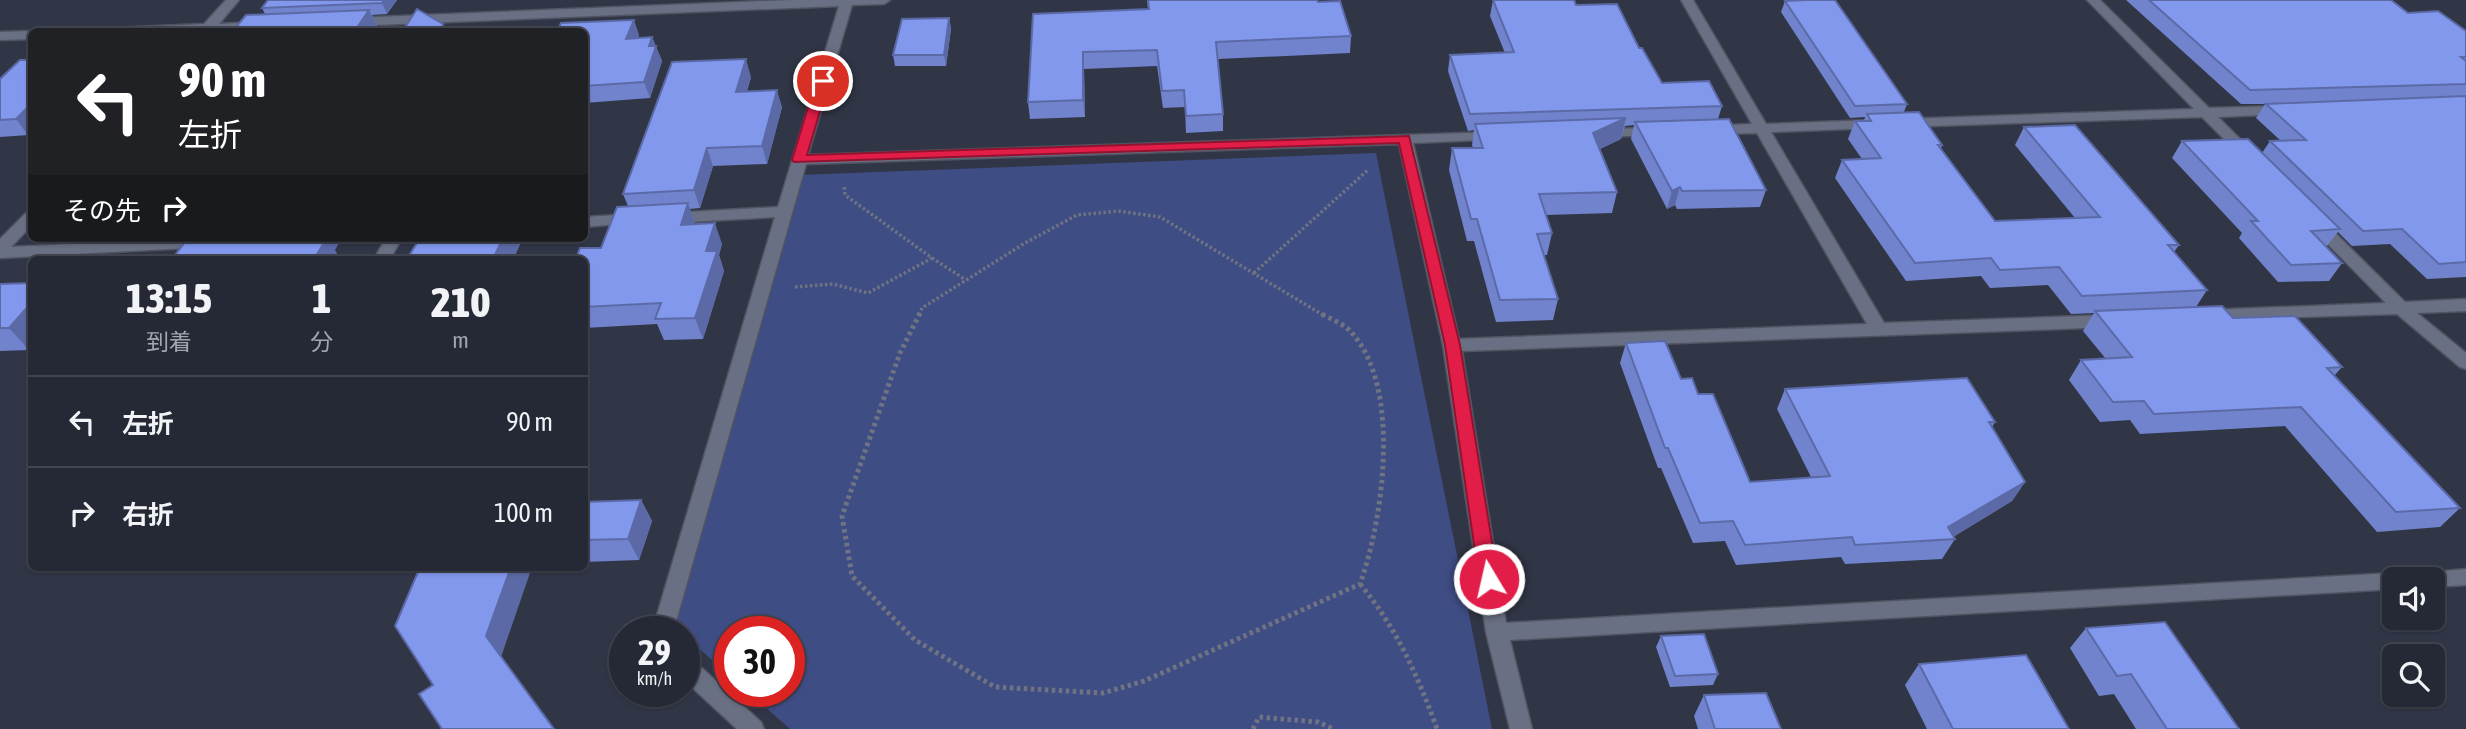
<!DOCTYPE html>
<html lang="ja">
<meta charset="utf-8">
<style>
:root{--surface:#252835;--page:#313441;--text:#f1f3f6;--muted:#a3a6ad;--line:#424450}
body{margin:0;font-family:"Asap Condensed","Noto Sans JP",sans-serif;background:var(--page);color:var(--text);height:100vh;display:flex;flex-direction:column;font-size:26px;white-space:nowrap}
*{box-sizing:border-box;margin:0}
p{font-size:23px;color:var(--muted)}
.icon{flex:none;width:38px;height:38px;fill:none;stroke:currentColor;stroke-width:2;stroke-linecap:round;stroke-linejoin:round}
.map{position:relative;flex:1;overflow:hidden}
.details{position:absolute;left:28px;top:256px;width:560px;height:315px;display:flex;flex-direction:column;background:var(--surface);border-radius:10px;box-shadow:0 2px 5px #0004,0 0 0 2px var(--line)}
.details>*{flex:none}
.guide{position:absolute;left:28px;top:28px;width:560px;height:214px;border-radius:10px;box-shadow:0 2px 5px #0004,0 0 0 2px var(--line);background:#202124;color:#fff;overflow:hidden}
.buttons{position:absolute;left:2382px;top:567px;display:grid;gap:14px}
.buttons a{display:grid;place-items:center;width:63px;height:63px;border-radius:10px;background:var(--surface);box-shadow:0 2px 5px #0004,0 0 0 2px var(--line);font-size:35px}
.speed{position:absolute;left:609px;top:616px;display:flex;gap:14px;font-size:35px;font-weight:700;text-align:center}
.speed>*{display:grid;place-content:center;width:91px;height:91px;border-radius:50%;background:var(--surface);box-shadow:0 2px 5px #0004,0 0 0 2px var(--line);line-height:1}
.speed small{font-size:18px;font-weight:400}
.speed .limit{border:10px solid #d22;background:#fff;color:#111}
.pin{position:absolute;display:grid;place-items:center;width:60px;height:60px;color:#fff;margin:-30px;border:4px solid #fff;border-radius:50%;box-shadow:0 2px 7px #0007}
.me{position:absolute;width:77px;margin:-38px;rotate:351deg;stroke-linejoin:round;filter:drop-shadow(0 0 5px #0008)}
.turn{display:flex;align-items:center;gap:24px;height:147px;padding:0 35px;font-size:32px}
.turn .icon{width:91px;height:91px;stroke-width:2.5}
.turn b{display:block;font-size:49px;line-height:60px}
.then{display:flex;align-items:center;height:66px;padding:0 35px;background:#0003;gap:14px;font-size:26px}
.eta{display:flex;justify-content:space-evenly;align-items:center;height:119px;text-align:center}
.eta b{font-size:42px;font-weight:800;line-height:49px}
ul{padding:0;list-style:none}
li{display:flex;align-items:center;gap:21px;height:91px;padding:0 35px;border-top:2px solid var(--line)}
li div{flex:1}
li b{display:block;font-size:26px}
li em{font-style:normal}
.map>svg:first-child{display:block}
</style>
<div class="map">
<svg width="2466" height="729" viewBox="0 0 2466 729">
<rect width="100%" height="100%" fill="#313647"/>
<path fill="#3f4d85" d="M1376,153L1492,729H790L747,691H789V632H730V676L684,635V632L668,621L798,175Z"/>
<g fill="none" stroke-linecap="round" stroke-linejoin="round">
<g stroke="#505462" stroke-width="3">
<path id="minor" d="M226,0H239L219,24L258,22L265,26L263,29L108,32L114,28L204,24Z
M791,0H890L884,4L852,5L808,155L1497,132L1504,136L1502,139L1413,143L1459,339L1867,324L1757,133L1710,134L1703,130L1710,126L1752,124L1681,0H1693L1766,124L1875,120L1882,124L1875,128L1771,132L1884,323L2113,315L2121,321L2113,327L1462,351L1506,623L2394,573L2403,579H2394V589L1510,640L1532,729H1510L1486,632L1443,345L1399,144L806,164L673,632H652L775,217L670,223L662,218L670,213L778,207L839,6L352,26L345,22L352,18Z
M2087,0H2100L2209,108L2284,106L2291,110L2284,114L2218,117L2253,152L2255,155L2248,159L2243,158L2202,117L1903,127L1896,123L1903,119L2194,109Z
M32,31V39L0,40V32Z
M1654,128L1659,129V135L1599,137L1592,133L1599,129Z
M32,210V225L11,247L185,238H210L214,242L206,247L0,258V239L27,212Z
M635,214L641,216L643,219L641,222L584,227V217Z
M2315,217L2321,219L2405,302L2466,299V311L2417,313L2466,353V369L2460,367L2397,314L2201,320L2199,316L2207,310L2386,303L2309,225L2307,222L2309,219Z
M386,238H402L390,259H374Z
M2466,569V585L2432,587V579H2419L2422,573Z
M684,657L692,659L761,722L764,729H737L684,680Z"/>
</g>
<path stroke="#6f7382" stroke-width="3.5" stroke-dasharray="2.5 2.5" stroke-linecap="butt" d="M932,258L966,280
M1254,273L1369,169
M795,287L833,284L868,293L932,258L845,195L844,185
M919,315L922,308L1025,243L1077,215L1118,211L1160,217L1323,315"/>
<path stroke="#6f7382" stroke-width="5" stroke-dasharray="3.5 3.5" stroke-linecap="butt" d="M920,313L900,353L842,516L852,576L915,640L995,687L1103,693L1144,681L1360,584C1383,520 1402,389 1352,333C1345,324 1330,319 1320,313
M1360,584C1396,627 1418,676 1437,729
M1253,729L1259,717L1318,722L1333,729"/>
<use href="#minor" fill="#6a7083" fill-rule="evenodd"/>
</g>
<path fill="#7083cc" d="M397,0L387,14L372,15L378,28L265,14L262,8Z
M1147,0L1318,2L1351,36L1350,53L1218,59L1223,114V131L1186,133L1185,107L1163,108L1157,66L1084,69L1085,117L1030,119L1028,102L1033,14L1148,9Z
M1493,0L1576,5L1639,48L1662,83L1722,106L1718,119L1766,190L1760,207L1677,209L1675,205L1667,209L1631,139L1634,125L1625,126L1621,139L1600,149L1617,192L1612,213L1546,215L1552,233L1547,255H1544L1558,299L1553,320L1496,322L1474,241H1467L1449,170L1452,148H1473L1472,145L1474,130L1468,131L1448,71L1450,55L1505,53L1490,16Z
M2126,0H2391L2408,13L2466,31V277L2427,279L2390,244L2352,246L2338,232L2326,247L2342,263L2329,281L2278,282L2239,238L2242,233L2172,158L2182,141L2262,153L2270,141H2281L2256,118L2265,104H2241Z
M1785,1L1907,104L1904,112L1942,145L1941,149L1995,221L2075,218L2015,145L2024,127L2179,245L2174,252L2207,290L2196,307L2233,318L2342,367L2334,376L2460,508L2440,527L2377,532L2285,426L2140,434L2130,420L2100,422L2069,380L2081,360L2106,359L2083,331L2094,313L2071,314L2048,285L1990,288L1981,276L1906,281L1835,178L1842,160L1862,159L1848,139L1855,121H1864L1865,117L1850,118L1781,12Z
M949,18L951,29L946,66H895L893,55Z
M584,32L639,35L638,38L652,37L662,61L650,98L584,103Z
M751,77L747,91L782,107L767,164L713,166L700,208L690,209L695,224L722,244L719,255L724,271L703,339L664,340L657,324L584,328V259H407L520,244L514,258L577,256L601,248L628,206L623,194Z
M0,79L28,135L0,137Z
M0,284L29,350L0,351Z
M1626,343L1681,379L1698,394L1750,482L1811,477L1777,409L1785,389L1995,422L1992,427L2025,482L2012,501L1953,537L1955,539L1942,559L1845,564L1841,557L1736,565L1725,541L1693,543L1661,468H1658L1620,363Z
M641,500L652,521L639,560L584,562V502Z
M2086,628L2239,729H2136L2114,694L2099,696L2070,648Z
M1661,636L1718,674L1713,685L1670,687L1656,647Z
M1919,664L2069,729H1927L1905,685Z
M1704,695L1781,729H1698L1694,716Z"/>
<path fill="#5b6aa6" d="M384,0H397L387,14L382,3Z
M369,10L378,28L376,32H354Z
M949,18L951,29L946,66L944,55Z
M634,20L639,35L631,54L626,39Z
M443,24L447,32H439Z
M652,37L662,61L650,98L644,82L649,46Z
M1083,52L1084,69L1085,117L1083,100Z
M746,59L751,77L742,109L736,92Z
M777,90L782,107L767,164L762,146Z
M32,103V132L28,135L16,119Z
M1626,118L1621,139L1588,154L1593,133Z
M707,148L713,166L700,208L694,190Z
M1680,187L1675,205L1667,209L1672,191Z
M688,203L695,224L689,246L681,225Z
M715,223L722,244L719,255L724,271L703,339L695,318L706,251Z
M319,238H342L335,250L339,257L338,259H314Z
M503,238H517L520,244L513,259H493Z
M32,302V347L29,350L9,328Z
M584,439L588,446L584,457Z
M2025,482L2012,501L1948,540V527Z
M641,500L652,521L639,560L628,539Z
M511,567H532L501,657L486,636Z"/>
<path fill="#8298ed" stroke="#5b6aa6" stroke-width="2" d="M268,0H384L382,3L262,8Z
M1148,0H1317L1318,2L1340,1L1351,36L1216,42L1223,114L1186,116L1184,90L1162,91L1157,50L1083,52V100L1028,102L1033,14L1149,9Z
M1493,0H1574L1576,5L1617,4L1639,48H1642L1662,83L1709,81L1722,106L1470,114L1450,55L1514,52Z
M1807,0H1835L1907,104L1855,106L1785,1Z
M2149,0H2391L2408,13L2438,11L2466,31V57H2461L2466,61V84L2250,90Z
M417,9L443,24L439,32H402Z
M369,10L354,32H232L246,15Z
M949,18L944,55H893L902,19Z
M634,20L626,39L652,37L649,46H656L644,82L584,86V32H557L561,23Z
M746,59L736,92L777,90L762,146L707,148L694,190L623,194L672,62Z
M20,60H32V103L16,119L0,120V79Z
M2466,96V262L2439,264L2402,229L2363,231L2270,141L2306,140L2266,104Z
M1919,112L1942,145H1938L1995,221L2100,217L2024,127L2075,125L2179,245H2168L2207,290L2082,296L2059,267L2000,270L1991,258L1915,263L1842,160L1881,158L1855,121H1871L1867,114Z
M1626,118L1593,133L1617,192L1539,194L1552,233L1537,234L1558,299L1500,300L1477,219H1471L1452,148H1483L1475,124Z
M1729,119L1766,190L1682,191L1680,187L1672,191L1635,122Z
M2248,139L2340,229L2311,231L2342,263L2291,265L2251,221H2258L2182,141Z
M688,203L681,225L715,223L706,251H717L695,318L655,319L661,303L584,307V259H496L577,256L580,248H601L617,207Z
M188,238H327L314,259H172Z
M420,238H503L493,259H407Z
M32,283V302L9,328H0V284Z
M2222,306L2233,318L2295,316L2342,367L2327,368L2460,508L2396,512L2301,407L2154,414L2144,401L2113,402L2081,360L2132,357L2095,311Z
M1665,341L1681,379L1692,378L1698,394H1713L1750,482L1830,476L1785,389L1967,378L1995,422H1989L2025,482L1948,527L1955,539L1855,545L1852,537L1745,545L1733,521L1700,523L1668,448H1665L1626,343Z
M641,500L628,539L584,540V502Z
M420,567H511L486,636L554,729H442L419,694L433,685L395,626Z
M2165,622L2239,729H2167L2131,674L2117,676L2086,628Z
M1704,634L1718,674L1675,676L1661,636Z
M2026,655L2069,729H1953L1919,664Z
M1766,693L1781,729H1715L1704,695Z"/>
<path fill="#e11d48" stroke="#92132f" stroke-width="2" d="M823,77L829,81L807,155L1409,136L1460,345L1498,579L1495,585L1489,587L1479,579L1445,345L1399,143L794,162L792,160L816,81Z"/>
</svg>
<div class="buttons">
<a><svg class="icon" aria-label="sound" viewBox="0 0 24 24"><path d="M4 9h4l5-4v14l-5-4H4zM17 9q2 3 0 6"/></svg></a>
<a><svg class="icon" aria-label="search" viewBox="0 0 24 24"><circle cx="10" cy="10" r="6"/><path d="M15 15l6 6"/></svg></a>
</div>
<div class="speed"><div>29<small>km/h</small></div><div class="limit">30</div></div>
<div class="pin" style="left:823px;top:81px;background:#d93025"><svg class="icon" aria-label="arrive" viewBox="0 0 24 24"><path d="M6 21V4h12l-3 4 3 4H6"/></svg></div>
<svg class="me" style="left:1489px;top:579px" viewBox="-20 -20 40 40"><circle r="17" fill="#e11d48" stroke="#fff" stroke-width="3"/><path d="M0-11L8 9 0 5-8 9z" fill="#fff"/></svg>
<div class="guide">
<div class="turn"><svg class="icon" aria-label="left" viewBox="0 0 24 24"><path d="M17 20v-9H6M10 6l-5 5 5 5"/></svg><div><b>90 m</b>左折</div></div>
<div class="then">その先<svg class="icon" aria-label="right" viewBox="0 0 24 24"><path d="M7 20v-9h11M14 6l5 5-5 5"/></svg></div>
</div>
<section class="details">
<div class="eta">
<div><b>13:15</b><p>到着</p></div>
<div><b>1</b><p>分</p></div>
<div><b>210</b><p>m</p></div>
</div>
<ul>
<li><svg class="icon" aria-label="left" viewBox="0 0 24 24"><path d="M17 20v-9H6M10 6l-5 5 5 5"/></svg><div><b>左折</b></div><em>90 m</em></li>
<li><svg class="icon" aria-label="right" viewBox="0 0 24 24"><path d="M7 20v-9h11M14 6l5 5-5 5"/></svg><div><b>右折</b></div><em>100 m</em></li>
</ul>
</section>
</div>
